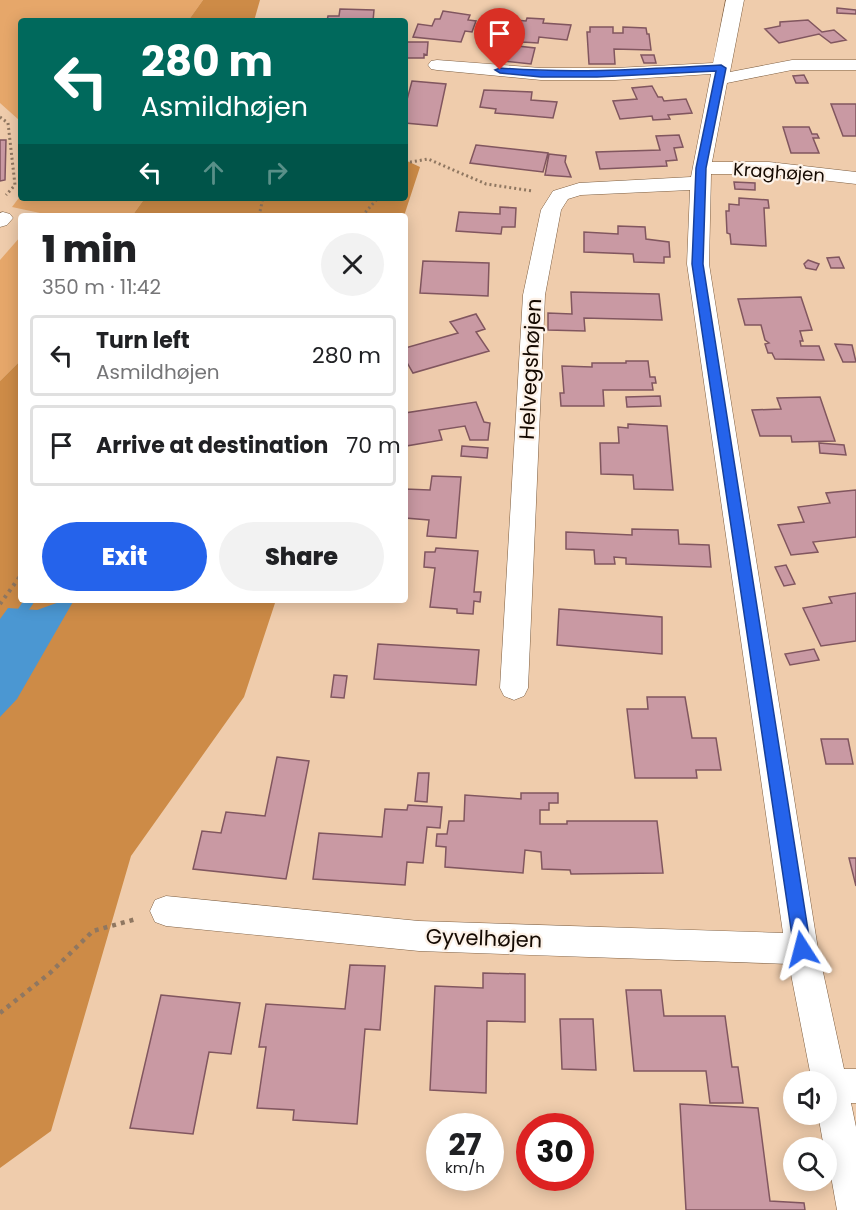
<!DOCTYPE html>
<meta charset="utf-8">
<style>
:root{--surface:#fff;--page:#f2f2f2;--text:#202124;--muted:#757577;--line:#e0e0e0;--accent:#2563eb}
body{margin:0;font-family:Poppins,sans-serif;background:var(--page);color:var(--text);height:100vh;display:flex;flex-direction:column;font-size:22px;white-space:nowrap}
*{box-sizing:border-box;margin:0}
p{font-size:20px;color:var(--muted)}
.icon{flex:none;width:33px;height:33px;fill:none;stroke:currentColor;stroke-width:2;stroke-linecap:round;stroke-linejoin:round}
.map{position:relative;flex:1;overflow:hidden}
.drawer{position:absolute;left:18px;top:213px;width:390px;height:390px;display:flex;flex-direction:column;background:var(--surface);border-radius:6px;box-shadow:0 3px 15px #0003}
.drawer>*{flex:none}
.top-card{position:absolute;left:18px;top:18px;width:390px;height:183px;border-radius:6px;box-shadow:0 3px 15px #0003;background:#00695c;color:#fff;overflow:hidden}
.fabs{position:absolute;left:783px;top:1071px;display:grid;gap:12px}
.fabs a{display:grid;place-items:center;width:54px;height:54px;border-radius:50%;background:var(--surface);box-shadow:0 3px 15px #0003;font-size:30px}
.speed{position:absolute;left:426px;top:1113px;display:flex;gap:12px;font-size:30px;font-weight:700;text-align:center}
.speed>*{display:grid;place-content:center;width:78px;height:78px;border-radius:50%;background:var(--surface);box-shadow:0 3px 15px #0003;line-height:1}
.speed small{font-size:15px;font-weight:400}
.speed .limit{border:9px solid #d22;background:#fff;color:#111}
.pin{position:absolute;display:grid;place-items:center;width:51px;height:51px;color:#fff;margin:-62px -26px;border-radius:50% 50% 50% 0;rotate:-45deg;box-shadow:0 0 6px #0007}
.pin .icon{rotate:45deg}
.me{position:absolute;width:66px;margin:-33px;rotate:351deg;stroke-linejoin:round;filter:drop-shadow(0 0 4px #0008)}
.turn{display:flex;align-items:center;gap:21px;height:126px;padding:0 24px;font-size:27px}
.turn .icon{width:78px;height:78px;stroke-width:2.5}
.turn b{display:block;font-size:42px;line-height:51px}
.lanes{display:flex;align-items:center;height:57px;padding:0 24px;background:#0003;justify-content:center;gap:30px;direction:ltr}
.lanes .off{opacity:.35}
.round{display:grid;place-items:center;flex:none;width:63px;height:63px;border-radius:32px;background:var(--page)}
.head{display:flex;align-items:center;justify-content:space-between;height:102px;padding:0 24px}
h1{font-size:36px;font-weight:800;line-height:45px}
.primary-button{display:flex;gap:12px;margin-top:auto;padding:12px 24px}
.primary-button a{flex:1;height:69px;border-radius:36px;background:var(--accent);color:#fff;font-size:24px;font-weight:800;line-height:69px;text-align:center}
.primary-button a+a{background:var(--page);color:var(--text)}
ul{padding:0;list-style:none}
li{display:flex;align-items:center;gap:18px;height:81px;margin:0 12px 9px;padding:0 12px;border:3px solid var(--line);border-radius:6px}
li div{flex:1}
li b{display:block;font-size:22px}
li em{font-style:normal}
.map>svg:first-child{display:block}
</style>
<div class="map">
<svg width="856" height="1210" viewBox="0 0 856 1210">
<rect width="100%" height="100%" fill="#efccac"/>
<path fill="#e6a76a" d="M0,0H203L188,21H21V136L19,120L0,103Z
M21,195V198H145L132,216H38L40,213L12,207Z
M21,236V360L0,381V260Z"/>
<path fill="#cd8b47" d="M203,0H260L254,21H188Z
M405,160L420,167L404,216H132L145,198H405Z
M21,360V600H276L244,697L131,856L51,1131L0,1168V381Z"/>
<path fill="#4b97d2" d="M65,600H74L17,699L0,717V619L8,608L37,610Z"/>
<g fill="none" stroke-linecap="round" stroke-linejoin="round">
<path fill="#4b97d2" fill-rule="evenodd" d="M24,600H35C32,606 27,615 19,612L18,609Z"/>
</g>
<path fill="#c999a3" stroke="#81565f" stroke-width="1.5" d="M837,8L856,10V14L837,13Z
M340,9L374,10L373,21H327L328,16H339Z
M443,11L470,15L468,20L476,21L472,32L465,31L461,42L413,37L418,24L432,26L435,19H440Z
M527,18L544,19L543,23L571,25L567,40L539,37L538,43L522,42L523,36L512,35L510,42L519,43L518,46L535,48L531,64L504,61L508,46L502,45L506,19L526,21Z
M808,20L822,32L834,30L846,40L831,43L819,34L779,43L765,29L780,26V22Z
M590,27H613V33H623V27L646,28L647,34H649L651,50L614,49L615,64H589L587,32H590Z
M405,42H428L427,55L424,54V58H405Z
M641,55H654L656,63H644Z
M804,75L808,83H796L793,76Z
M412,81L446,84L437,126L405,123V107Z
M652,86L658,97H662L664,101L686,99L692,113L668,115L670,119L653,120L652,116L620,119L613,101L637,99L632,88Z
M484,90L532,92L531,100L557,102L553,118L495,113L496,109L480,107Z
M831,104H856V136H843Z
M783,127H809L812,134H817L819,138H813L819,153H791Z
M679,135L683,147L674,148L677,160L666,161L667,166L600,169L596,152L660,150L656,136Z
M0,140H6L5,180L0,181Z
M476,145L548,153L543,172L470,163Z
M549,154L566,156L565,162L571,177L545,175Z
M734,182L755,183V190L735,189Z
M739,198L768,200L769,208H764L766,246L731,244L730,234L727,233L726,211H729V204L739,205Z
M500,207L516,208L515,227H502L501,234L456,231L459,212L500,214Z
M618,226L645,227L646,239L669,242L670,257H664V263L634,262L633,254L584,252V232L618,234Z
M839,257L844,268H831L827,258Z
M808,260L819,264L816,270L806,268L804,264Z
M423,261L489,263L488,296L420,293Z
M571,292L659,294L662,320L584,318L585,331L548,330V313L572,314Z
M801,297L812,330L800,331L803,341H800L801,346H819L824,360L775,359L772,353H768L765,344L769,343L765,340L761,325H745L738,299Z
M476,314L485,329L476,332L489,351L413,373L405,359V348L458,333L450,322Z
M835,344L852,345L856,362H843Z
M626,361H648L650,377H655L656,383H652L653,390H603L604,406H561L560,393H564L562,366L592,367V363H626Z
M660,396L661,406L627,407L626,397Z
M820,397L835,441L792,442L791,436H760L752,410L781,409L777,398Z
M476,402L484,422L490,423L488,440H470L465,426L439,430L442,440L406,446L405,413Z
M628,424L667,426L673,490L634,489L633,475L601,474L600,443H619L618,427L628,428Z
M819,443L844,445L846,455L820,453Z
M462,446L488,448L487,458L461,456Z
M432,476L461,477L456,538L427,536L429,520L405,518V489L430,490Z
M856,490V537L813,542L818,552L791,555L778,525L804,522L798,507L830,503L826,493Z
M632,529L678,530L679,544L709,545L711,567L626,564V558L614,557L615,564H595L594,550L566,549V532L632,535Z
M436,548L478,551L474,592H481L480,602L474,601L473,614L457,613V609L430,607L435,568L424,567L425,552H435Z
M786,565L795,584L784,586L775,567Z
M856,593V641L821,646L803,608L832,603L829,597Z
M559,609L662,617V654L557,645Z
M378,644L479,650L476,685L374,679Z
M814,649L819,660L790,665L785,654Z
M334,675L347,676L344,698L331,697Z
M647,697H685L692,738H716L721,770H696L697,778H635L627,709H648Z
M821,739H848L853,764H826Z
M277,757L309,761L286,879L193,869L202,831L221,833L226,812L265,816Z
M418,773H429L427,802L415,801Z
M521,793H558V803H549V810H540V824H567V821H657L663,873L571,874L570,870L542,869L541,852L525,850L523,873L445,867L446,847L436,846L437,834H447L449,821H464L465,795L521,799Z
M408,805L442,807L440,828L427,827L423,863L407,862L405,885L313,879L319,833L382,837L385,809L407,810Z
M849,858H856V886Z
M350,965L385,966L380,1030L365,1029L357,1124L293,1120L294,1110L257,1108L266,1047H259L266,1004L345,1009Z
M483,973L525,974V1022L487,1021L486,1093L430,1090L435,986L483,988Z
M626,990H661L664,1016H725L732,1067H738L743,1103H710L706,1071H634Z
M161,995L240,1003L231,1054L209,1052L193,1134L130,1128Z
M560,1019H593L596,1070L562,1069Z
M680,1104L758,1108L770,1201L804,1203L805,1210H686Z"/>
<g fill="none" stroke-linecap="round" stroke-linejoin="round">
<g stroke="#7d5e41" stroke-width="1">
<path id="street" d="M726,0H744L730,72L792,60H856V70H792L727,83L712,162H769L856,172V184L769,174H711L709,264L818,949L844,1069H856V1103H851L856,1127V1210H837L826,1148H824L818,1114H826V1082H812L789,964L419,951L166,926L155,922L150,911L155,900L166,896L419,921L783,933L687,264L690,190L581,195L568,199L561,210L545,295L528,688L524,696L514,700L504,696L500,688L523,295L541,210L553,191L579,183L691,177L711,74L615,80H541L437,70L431,69L428,65L431,61L437,60L541,68H615L713,63Z
M3,212L10,214L13,218L7,225L0,227V213Z"/>
</g>
<path stroke="#8f7761" stroke-width="3" stroke-dasharray="2 3" stroke-linecap="butt" d="M0,117L8,123L15,185L6,195
M405,163L428,159L486,184L533,191
M259,216L263,198
M362,216L378,198"/>
<path stroke="#8f7761" stroke-width="4" stroke-dasharray="3 4.5" stroke-linecap="butt" d="M0,604L21,575"/>
<path stroke="#8f7761" stroke-width="4.5" stroke-dasharray="4 5" stroke-linecap="butt" d="M0,1013L50,973L93,931L136,919"/>
<use href="#street" fill="#fff" fill-rule="evenodd"/>
</g>
<path fill="#2563eb" stroke="#184099" stroke-width="1.5" d="M721,65L726,68L706,168L703,264L811,949L808,954L802,957L797,954L794,949L692,264L696,168L716,71L597,77H541L500,73L495,70L500,68C574,74 647,69 721,65Z"/>
<g text-anchor="middle" dominant-baseline="central" stroke-width="4.5" stroke-linejoin="round" paint-order="stroke">
<g font-size="18" fill="#140901" stroke="#fdf2e8">
<text transform="translate(779 172) rotate(4)">Kraghøjen</text>
</g>
<g font-size="21" fill="#140901" stroke="#fdf2e8">
<text transform="translate(530 369) rotate(-87)">Helvegshøjen</text>
<text transform="translate(484 938) rotate(2)">Gyvelhøjen</text>
</g>
</g>
</svg>
<div class="fabs">
<a><svg class="icon" aria-label="sound" viewBox="0 0 24 24"><path d="M4 9h4l5-4v14l-5-4H4zM17 9q2 3 0 6"/></svg></a>
<a><svg class="icon" aria-label="search" viewBox="0 0 24 24"><circle cx="10" cy="10" r="6"/><path d="M15 15l6 6"/></svg></a>
</div>
<div class="speed"><div>27<small>km/h</small></div><div class="limit">30</div></div>
<div class="pin" style="left:500px;top:70px;background:#d93025"><svg class="icon" aria-label="arrive" viewBox="0 0 24 24"><path d="M6 21V4h12l-3 4 3 4H6"/></svg></div>
<svg class="me" style="left:802px;top:949px" viewBox="-20 -20 40 40"><path d="M0-17L14 15 0 8-14 15z" fill="#2563eb" stroke="#fff" stroke-width="4"/></svg>
<div class="top-card">
<div class="turn"><svg class="icon" aria-label="left" viewBox="0 0 24 24"><path d="M17 20v-9H6M10 6l-5 5 5 5"/></svg><div><b>280 m</b>Asmildhøjen</div></div>
<div class="lanes"><svg class="icon" aria-label="left" viewBox="0 0 24 24"><path d="M17 20v-9H6M10 6l-5 5 5 5"/></svg><svg class="icon off" aria-label="ahead" viewBox="0 0 24 24"><path d="M12 20V5M6 11l6-6 6 6"/></svg><svg class="icon off" aria-label="right" viewBox="0 0 24 24"><path d="M7 20v-9h11M14 6l5 5-5 5"/></svg></div>
</div>
<section class="drawer">
<div class="head"><div><h1>1 min</h1><p>350 m · 11:42</p></div><a class="round"><svg class="icon" aria-label="close" viewBox="0 0 24 24"><path d="M6 6l12 12M18 6L6 18"/></svg></a></div>
<ul>
<li><svg class="icon" aria-label="left" viewBox="0 0 24 24"><path d="M17 20v-9H6M10 6l-5 5 5 5"/></svg><div><b>Turn left</b><p>Asmildhøjen</p></div><em>280 m</em></li>
<li><svg class="icon" aria-label="arrive" viewBox="0 0 24 24"><path d="M6 21V4h12l-3 4 3 4H6"/></svg><div><b>Arrive at destination</b></div><em>70 m</em></li>
</ul>
<div class="primary-button"><a>Exit</a><a>Share</a></div>
</section>
</div>
